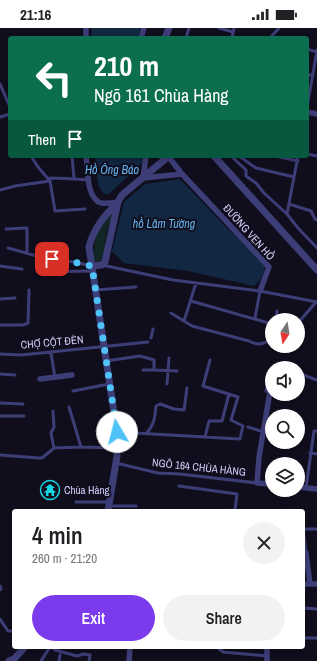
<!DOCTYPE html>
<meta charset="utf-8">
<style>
:root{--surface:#fff;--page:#f2f2f2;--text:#202124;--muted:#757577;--accent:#7c3aed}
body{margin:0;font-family:"Archivo Narrow",sans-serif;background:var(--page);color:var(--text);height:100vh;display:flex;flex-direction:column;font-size:15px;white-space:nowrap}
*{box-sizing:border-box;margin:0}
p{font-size:13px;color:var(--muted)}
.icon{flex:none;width:22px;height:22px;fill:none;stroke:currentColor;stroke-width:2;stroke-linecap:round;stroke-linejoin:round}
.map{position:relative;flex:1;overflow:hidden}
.sheet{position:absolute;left:12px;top:481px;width:293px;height:140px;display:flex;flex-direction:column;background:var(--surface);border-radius:4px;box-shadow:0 2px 6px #0003}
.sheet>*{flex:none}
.guide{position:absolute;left:8px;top:8px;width:301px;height:122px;border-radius:4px;box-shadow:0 2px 6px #0003;background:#0b6e4f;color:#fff;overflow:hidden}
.needle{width:26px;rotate:192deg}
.buttons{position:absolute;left:265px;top:285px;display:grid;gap:8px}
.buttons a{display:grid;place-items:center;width:40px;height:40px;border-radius:50%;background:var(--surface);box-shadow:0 2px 6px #0003;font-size:20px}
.pin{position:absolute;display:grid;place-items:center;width:34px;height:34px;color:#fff;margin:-17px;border-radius:8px;box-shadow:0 2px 6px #0006}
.me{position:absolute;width:44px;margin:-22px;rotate:352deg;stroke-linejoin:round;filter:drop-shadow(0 0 3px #0008)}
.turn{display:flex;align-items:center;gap:14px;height:84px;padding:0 20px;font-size:18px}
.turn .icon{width:52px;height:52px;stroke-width:2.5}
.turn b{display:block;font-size:28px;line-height:34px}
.then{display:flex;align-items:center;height:38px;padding:0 20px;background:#0003;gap:8px;font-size:15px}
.round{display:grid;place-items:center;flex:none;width:42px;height:42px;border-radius:21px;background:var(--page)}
.headline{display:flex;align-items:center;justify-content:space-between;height:68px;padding:0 20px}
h1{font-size:24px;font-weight:600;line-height:30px}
.action{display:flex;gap:8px;margin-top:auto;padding:8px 20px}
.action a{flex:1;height:46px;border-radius:24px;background:var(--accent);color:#fff;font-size:16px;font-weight:600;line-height:46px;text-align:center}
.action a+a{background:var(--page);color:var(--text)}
.status{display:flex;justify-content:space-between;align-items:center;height:28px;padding:0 20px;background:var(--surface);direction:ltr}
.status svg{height:11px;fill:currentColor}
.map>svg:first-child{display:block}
</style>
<div class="status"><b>21:16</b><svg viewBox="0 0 49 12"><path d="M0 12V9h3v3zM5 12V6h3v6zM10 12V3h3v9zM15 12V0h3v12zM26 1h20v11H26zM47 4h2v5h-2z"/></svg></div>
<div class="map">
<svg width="317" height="633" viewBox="0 0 317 633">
<rect width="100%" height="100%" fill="#100e1d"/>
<path fill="#122725" d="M111,185L113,188L106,205L104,230L99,234L95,233L93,228L96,205Z"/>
<path fill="#122742" d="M92,0H140L138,10H91Z
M95,128H143L142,135L109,166L106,167C94,158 98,141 95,128Z
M180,151L227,200L248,218L265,237C264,246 261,253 254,258L188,243L124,235L112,223L124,174L145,156Z"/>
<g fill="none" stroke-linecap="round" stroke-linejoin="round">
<path stroke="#3d3e78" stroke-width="3" d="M219,0L233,4
M186,10L189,0
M232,10L234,0
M270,10L279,0
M307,21L317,24
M307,46L313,48
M0,56L10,79
M307,80L317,22
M0,89L10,86
M307,126L317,128
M31,128L38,139L50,153L55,183L85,181
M72,128L74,150
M231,128L246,142V148L256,155L264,165L287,186L298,200L317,220
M239,128L256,140L294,149
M275,128L298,133
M50,153V150C63,150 75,151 88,152
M0,162L15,158L50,153
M289,176L311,183L315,191L317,192
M287,186L298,128
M6,201L27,200V225
M8,220L44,230L74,234L92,238
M102,237L173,252L260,263L317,274
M0,238L22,241
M39,244L92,243
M95,262L136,259
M0,271L15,270
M191,273L272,296
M171,285L192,298L249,313C258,318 263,316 272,311
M255,290L260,263
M276,292L277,283
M184,293L196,255
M298,295L316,274
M0,297H23L28,295L29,262
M151,310L153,301
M51,325L55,350
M0,326L21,327L148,314
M106,333L140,328L154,332V342L177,343
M290,339L291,340
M143,342H154
M298,345L317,352
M0,346L15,347
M270,346L266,363L270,364
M167,356L169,330
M73,363L109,356
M289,366H290
M0,375L23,376
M69,379L81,419
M53,383L54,399L51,405L54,420
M0,388H24
M248,399L264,404
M117,404L240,411L243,398L231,392L238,369L203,358L210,332
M146,406C154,397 155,390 156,378L160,376L174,381L184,382L187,360
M205,409L209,393H222L229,366
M310,425L317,426
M0,427L39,430H42L54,420L81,419L117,420
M116,435L158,445L180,446L257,455
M179,458L237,466L235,482L224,483
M306,460L314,403H317
M76,474H108
M109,478H136
M303,501H317
M303,508H304L306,525
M0,558L1,561L0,562
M303,580L317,581
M0,591L8,603H14
M303,610H317
M52,619L55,622L77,628L84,626L90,627L89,633
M217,619L223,624L267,628
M41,633L50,619
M59,633L60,627"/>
<path stroke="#3d3e78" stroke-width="5.5" d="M86,10V0
M141,10L144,0
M307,84L317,86
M86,128C88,141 86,170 101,175C107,176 112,175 118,174
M146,128L143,150L182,146L269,239L260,263
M168,128L182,146
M40,351L72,347
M270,364L259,429L257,455L272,456
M298,459L317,461
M306,525L310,556
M303,556H317
M129,633L130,619
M267,633V619"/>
<path stroke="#3d3e78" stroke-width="7" d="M165,10L169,0
M214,128L317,242
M92,238L102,237L105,234L118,174L122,167L169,128
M108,483L117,428V404L89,219C93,201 105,187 118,174
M9,633L14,631L25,619"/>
</g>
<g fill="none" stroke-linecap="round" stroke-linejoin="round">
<path stroke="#4fc3f7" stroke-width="7" stroke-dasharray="0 12.6" d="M52,231L74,234L92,238L117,404"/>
</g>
<defs>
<g id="temple-ring" transform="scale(1)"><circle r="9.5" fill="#100e1d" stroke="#15d5e0" stroke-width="1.5"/><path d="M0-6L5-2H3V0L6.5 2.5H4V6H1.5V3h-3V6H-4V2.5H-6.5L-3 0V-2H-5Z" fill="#15d5e0"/></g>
</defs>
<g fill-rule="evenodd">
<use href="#temple-ring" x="50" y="462"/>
</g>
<g text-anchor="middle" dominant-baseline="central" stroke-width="4" stroke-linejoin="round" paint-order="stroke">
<g font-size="11" fill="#d2cffa" stroke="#100e1d">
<text transform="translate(249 204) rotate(48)">ĐƯỜNG VEN HỒ</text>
<text transform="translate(52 314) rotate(-5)">CHỢ CỘT ĐÈN</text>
<text transform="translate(199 439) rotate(6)">NGÕ 164 CHÙA HÀNG</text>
</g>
<g font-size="11" fill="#d2cffa" stroke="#100e1d" text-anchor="start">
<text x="64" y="462">Chùa Hàng</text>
</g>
<g font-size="12" font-style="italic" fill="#67b7f1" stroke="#100e1d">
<text x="112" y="142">Hồ Ông Báo</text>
<text x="164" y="196">hồ Lâm Tường</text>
</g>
</g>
</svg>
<div class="buttons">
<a><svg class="needle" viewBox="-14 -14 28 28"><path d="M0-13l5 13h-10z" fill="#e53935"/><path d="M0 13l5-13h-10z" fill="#757577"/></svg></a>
<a><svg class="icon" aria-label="sound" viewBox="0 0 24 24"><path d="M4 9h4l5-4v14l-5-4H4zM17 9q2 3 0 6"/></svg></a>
<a><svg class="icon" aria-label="search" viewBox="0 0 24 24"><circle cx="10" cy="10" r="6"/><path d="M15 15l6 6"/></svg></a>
<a><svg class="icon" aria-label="layers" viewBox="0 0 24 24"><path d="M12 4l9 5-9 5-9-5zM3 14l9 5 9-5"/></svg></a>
</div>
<div class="pin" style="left:52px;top:231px;background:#d93025"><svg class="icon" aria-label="arrive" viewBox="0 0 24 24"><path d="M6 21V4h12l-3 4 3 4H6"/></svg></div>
<svg class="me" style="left:117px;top:404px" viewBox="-20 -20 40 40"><circle r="19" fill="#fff"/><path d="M0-13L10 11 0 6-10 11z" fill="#4fc3f7"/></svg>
<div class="guide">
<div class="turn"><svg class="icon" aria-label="left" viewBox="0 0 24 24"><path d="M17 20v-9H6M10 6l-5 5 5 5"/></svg><div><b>210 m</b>Ngõ 161 Chùa Hàng</div></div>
<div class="then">Then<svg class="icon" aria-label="arrive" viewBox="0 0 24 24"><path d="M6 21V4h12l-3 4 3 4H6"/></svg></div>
</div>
<section class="sheet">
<div class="headline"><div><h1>4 min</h1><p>260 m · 21:20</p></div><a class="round"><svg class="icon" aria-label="close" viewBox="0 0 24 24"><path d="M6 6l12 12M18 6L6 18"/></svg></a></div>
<div class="action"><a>Exit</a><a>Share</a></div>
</section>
</div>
